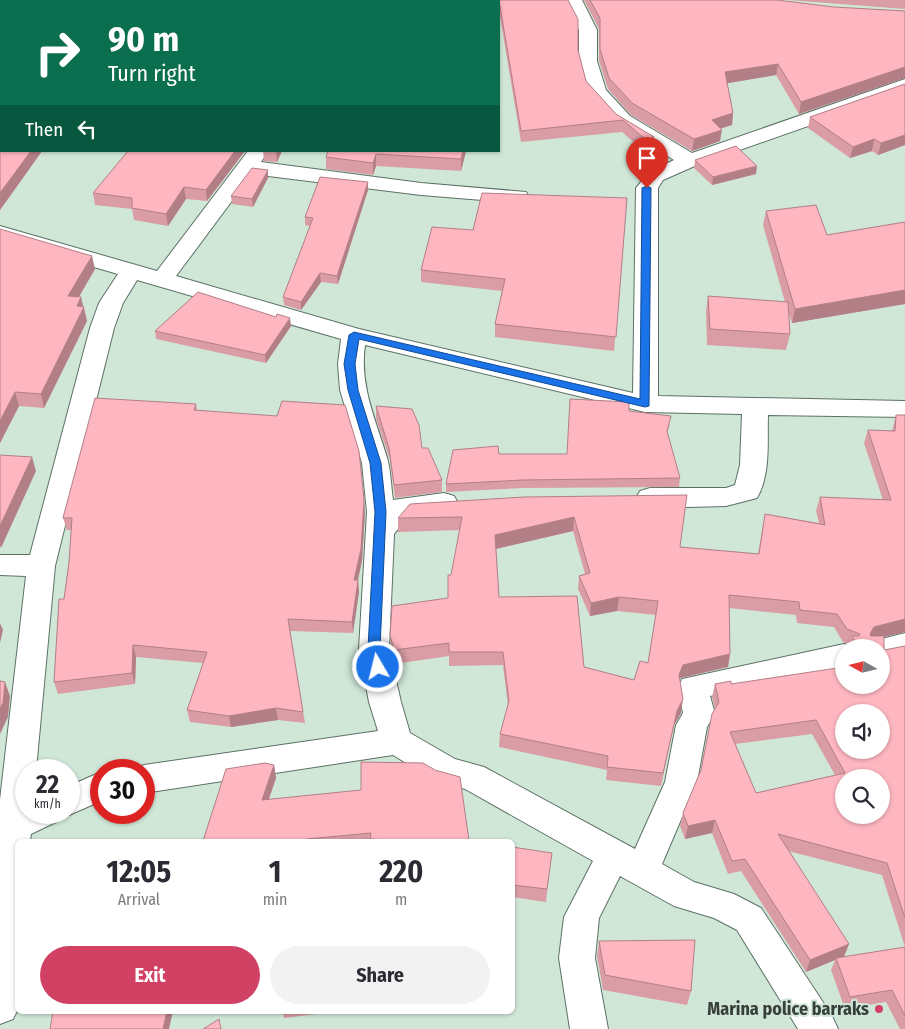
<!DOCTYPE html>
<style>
:root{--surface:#fff;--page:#f2f2f3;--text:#2b2b33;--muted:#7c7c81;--accent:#d14164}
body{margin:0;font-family:"Fira Sans Condensed",sans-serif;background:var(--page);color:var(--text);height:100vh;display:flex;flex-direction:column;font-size:19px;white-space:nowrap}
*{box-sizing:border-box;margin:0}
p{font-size:16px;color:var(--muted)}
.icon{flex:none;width:28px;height:28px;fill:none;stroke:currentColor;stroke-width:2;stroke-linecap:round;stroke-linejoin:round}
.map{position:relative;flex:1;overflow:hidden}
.side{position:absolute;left:15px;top:839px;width:500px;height:175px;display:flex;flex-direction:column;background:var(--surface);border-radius:8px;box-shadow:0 1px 4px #0004}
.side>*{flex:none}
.hud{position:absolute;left:0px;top:0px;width:500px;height:152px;box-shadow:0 1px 4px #0004;background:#0b6e4f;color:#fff;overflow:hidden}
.needle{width:32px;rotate:278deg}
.fabs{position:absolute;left:835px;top:639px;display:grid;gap:10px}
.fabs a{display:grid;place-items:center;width:55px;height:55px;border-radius:50%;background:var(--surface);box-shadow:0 1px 4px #0004;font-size:25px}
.speed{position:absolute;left:15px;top:759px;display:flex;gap:10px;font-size:25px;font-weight:700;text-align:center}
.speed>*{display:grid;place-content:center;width:65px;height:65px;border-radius:50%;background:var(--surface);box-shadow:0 1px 4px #0004;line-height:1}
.speed small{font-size:12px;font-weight:400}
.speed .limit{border:8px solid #d22;background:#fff;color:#111}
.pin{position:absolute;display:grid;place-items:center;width:42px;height:42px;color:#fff;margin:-51px -21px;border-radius:50% 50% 50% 0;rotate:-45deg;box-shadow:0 0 5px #0007}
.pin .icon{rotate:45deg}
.me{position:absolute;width:55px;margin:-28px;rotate:352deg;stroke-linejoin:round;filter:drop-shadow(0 0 4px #0008)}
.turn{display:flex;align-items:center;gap:18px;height:105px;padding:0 25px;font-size:22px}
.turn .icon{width:65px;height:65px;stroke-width:2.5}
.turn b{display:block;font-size:35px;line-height:42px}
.then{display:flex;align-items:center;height:48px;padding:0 25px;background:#0003;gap:10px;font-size:19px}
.eta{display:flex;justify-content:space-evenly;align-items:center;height:85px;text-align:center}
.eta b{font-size:30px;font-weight:700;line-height:35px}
.primary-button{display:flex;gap:10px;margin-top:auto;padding:10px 25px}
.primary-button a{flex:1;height:58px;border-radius:30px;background:var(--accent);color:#fff;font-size:20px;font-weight:700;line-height:58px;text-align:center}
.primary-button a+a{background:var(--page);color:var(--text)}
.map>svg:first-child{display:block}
</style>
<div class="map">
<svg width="905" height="1029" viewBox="0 0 905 1029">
<rect width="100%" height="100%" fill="#d0e7d8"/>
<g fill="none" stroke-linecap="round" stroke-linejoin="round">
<g stroke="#5c7164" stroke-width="2">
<path id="minor" d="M564,0H582L597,30V61L606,90L630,116L692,153L905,79V92L697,165L663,180L658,188V396L905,401V417L768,415C767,441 771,474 757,498L726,506L650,508L640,505L636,498L640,491L650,488H726L735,485L740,465L742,414L645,412L365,345C359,387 377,422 388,461C391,474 391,487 393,500L444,493L454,496L458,503L454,510L409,516L394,534L389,649L401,702L410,733L455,759L484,767L635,849L665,782L676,725L683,713L678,688L682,679L844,644L854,648H844V668L710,696L715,714L707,727L697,782L662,864L694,882L734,894L761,908L832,1016L838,1029H798L737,930L714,918L674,906L620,876L599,918L595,958L608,1029H570L559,958L564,917L593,861L465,789L436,781L393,755L144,793V770H132L144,765L378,731L369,702L359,649L367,512L362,463L340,390L338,364L341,339L137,280L123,303L114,328L55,566L36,770H26V812H60L56,822L31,834L30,841H18V1009L13,1019L0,1024V800L26,576L0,575V555H30L90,328L99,303L118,274L0,240V226L157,271L248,151H266L267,153L261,162L421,183L526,192L529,197L526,202L518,203L421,195L252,174L176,276L359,329L633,393L636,188L649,172L674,160L616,124L587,91L579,61V30Z
M905,633V657L881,662V648H867L870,642Z
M101,772V801L69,815L62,812H69V786Z"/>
</g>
<use href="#minor" fill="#fff" fill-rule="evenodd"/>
</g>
<path fill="#da9da5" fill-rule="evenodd" d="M0,0H568L578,50L586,81L616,114L654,137L653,149L645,152L622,132L521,142L500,17L1,1V151H42L0,210Z
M584,0H777L834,7L905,11V78L799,114L776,75L727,83L733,113L732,125L721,128L720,141L692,151L631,115L608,89L599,61V29Z
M788,0H905V9Z
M905,84V145L878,155L872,151L850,158L808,128L810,117Z
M128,151H245L207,201L186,199L168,226L134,220L132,209L95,205L93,193Z
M263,151H282L277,162L264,161Z
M328,151H466L461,171L376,166L373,175L326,169V157Z
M695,160L756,174L712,185L694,168Z
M268,178L253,207L232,204L231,196Z
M368,190L338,284L321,282L301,310L284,305L283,297L310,226L305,225V217Z
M627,198L614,351L495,337V324L502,291L421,282V270L473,230Z
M766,211L827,235L905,222V304L792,323L789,313L790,334L786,350L707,345L706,311L708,296L785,302L763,225Z
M0,229L95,269L79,297L83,307H84L87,321L44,408L19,406L0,443Z
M291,326L266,363L156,339L155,331Z
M196,404L197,410L365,512L362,561L358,580L359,592L353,633L290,631L305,723L278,720L231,727L190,722L187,710L203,663L136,657L135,684L58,694L54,682L64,599L69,562L71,530H67L63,518Z
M376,406L422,448L442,480V492L395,498L390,460L376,419Z
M629,411L670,424L667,433L680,478L679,487L523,488L446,492V484L499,454H567Z
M896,415H905V632L884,637V650L905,646V947L882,875L788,851L844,957H842L905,947V1029H900L886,1002L845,1009L831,970L835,960L806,972L741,871L728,874L712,833L685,839L680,826L683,813L701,771L715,709L712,697L715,684L881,685V648H849V645L843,642L834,627L797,623L796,615L729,608L730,654L728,667L680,678V680L681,713L674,725L661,786L606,780L607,770L499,747L500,734L508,706L503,665L449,666V656L394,664L391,649L390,635L448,598L451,575L460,530L398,532V518L524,497L680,547L758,554L765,514L819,523L816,511L820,497L883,500L864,443L868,430L892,431ZM573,531L585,574L579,576L578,589L590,616L617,611L656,615L648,663L634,680L584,667L499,597L496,549ZM812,734L835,775L756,793L735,744Z
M274,765L276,778L269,799L471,841H203Z
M512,847L550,866L546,902L512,897Z
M599,941L691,991L687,1005L603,990L597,956Z
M283,1011H341L284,1018Z"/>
<path fill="#b27f86" d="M500,6V17L499,23V13Z
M778,64L776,75L723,84L725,72Z
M905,67V78L799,114L801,102Z
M733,113L732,125L710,132L712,120Z
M722,130L720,141L692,151L694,139Z
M905,135V145L878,155L881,143Z
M654,137L653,149L645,152L646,140Z
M874,139L872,151L850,158L853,147Z
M31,151H42L0,210V193Z
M235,151H245L207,201L206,190Z
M276,151H282L277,162Z
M463,151H466L461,171V159Z
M376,154V166L373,175V163Z
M757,166L756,174L712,185L713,177Z
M268,170V178L253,207L252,199Z
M368,182V190L338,284L337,276Z
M184,187L186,199L168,226L166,214Z
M92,256L95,269L71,310L68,296Z
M320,273L321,282L301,310V302Z
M905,290V304L792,323L795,309Z
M81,297L87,321L44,408L41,394L77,306Z
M290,318L291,326L266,363L265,355Z
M15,392L19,406L0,443V421Z
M32,457L36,471L1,548L0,545V526Z
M364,500L365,512L362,561L355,592L354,580Z
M574,517L573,531L495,549V535Z
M358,580L359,592L353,633L352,622Z
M619,597L617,611L590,616L591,603Z
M905,619V632L870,640V634L874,627Z
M0,623L3,630L0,643Z
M133,645L136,657L135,684L132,673Z
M730,654L728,667L680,678L676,688L679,675L683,665Z
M5,682L10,696L8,717L0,734V709Z
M683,699L681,713L674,725L661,786L677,711Z
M276,708L278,720L231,727L229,716Z
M274,765L276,778L264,813L262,800Z
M715,820L712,833L685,839L688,826Z
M849,944L844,957L836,960V958L835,960L806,972L810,960Z
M167,1011H173L169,1029H163Z"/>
<path fill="#feb6c0" stroke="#b27f86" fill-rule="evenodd" d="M0,0H568L578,19V50L586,81L616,114L654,137L646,140L623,120L521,131L500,6L499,13V1H1V151H31L0,193Z
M590,0H777L834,7L905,11V67L801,102L778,64L725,72L733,113L712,120L722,130L694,139L632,103L609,78L600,49V18Z
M905,84V135L881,143L874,139L853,147L810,117Z
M736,146L757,166L713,177L695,160Z
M128,151H235L206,190L184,187L166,214L132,208V198L93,193Z
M328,151H463L461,159L376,154L373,163L326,157Z
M252,168L268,170L252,199L231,196Z
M320,177L368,182L337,276L320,273L301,302L283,297L313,218L305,217Z
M482,193L627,198L616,337L495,324L505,279L421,270L432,227L473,230Z
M816,205L827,235L905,222V290L795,309L766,211Z
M0,229L92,256L68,296L81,297L77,306L84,307L41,394L15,392L0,421Z
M198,292L276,317L277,314L290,318L265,355L155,331Z
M708,296L788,302L790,334L710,329Z
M95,398L196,404L194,410L277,416L282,401L345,405L359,451L364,500L361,549L354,580H358L352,622L288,619L303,712L276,708L229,716L187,710L207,652L133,645L132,673L54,682L59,599H64L69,562L72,518H63L64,514Z
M570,399L629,402V411L671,416L667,431L680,478L523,480L446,484L453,450L498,446L499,454H567Z
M376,406L412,409L419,425L422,448H428L442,480L394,485L389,448Z
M896,415H905V619L874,627L870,634L871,636H884V650L905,646V918L887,863L778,834L849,944L810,960L745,859L732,861L715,820L688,826L683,813L701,770L712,714L719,702L715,684L731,681V684L844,667V685H881V648H859L852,636H859L860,634L847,629L837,614L800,610L799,602L729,595L730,654L683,665L679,675L683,699L677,711L663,773L607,767L608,756L500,734L509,701L503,652H449V643L394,650L390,635L392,606L448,598V575H451L462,517L398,518L410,504L524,497L687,495L680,547L759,554L765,514L825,525L820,497L891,500L868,430L895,431ZM574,517L590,573L579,576L591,603L619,597L658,601L648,663L640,661L634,680L584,667L577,596L499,597L495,535ZM844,712H881V750H844ZM816,720L845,773L756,793L730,732ZM844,778H881V815H844Z
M0,455L32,457L0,526Z
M0,681L5,682L3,703L0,709Z
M361,762L423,763L435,770L460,777L469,841H471H407H408L370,839L371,833L307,839V841H203L226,769L265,763L274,765L262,800L361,790Z
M512,847L552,853L547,889L512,885Z
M695,940L691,991L605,975L599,941Z
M905,947V1016L892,990L850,997L836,958Z
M53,1011H167L163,1029H50Z
M219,1019L221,1029H203Z"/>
<path fill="#1a73e8" stroke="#114b97" d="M647,186L651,188L649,406L645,407L359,339L355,364L358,390L381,463L386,512L380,649L384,667L382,670H373L368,649L375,512L370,463L348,390L344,364L349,335L354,332L640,399L642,188Z"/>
<circle fill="#d14164" stroke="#d0e7d8" stroke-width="2" cx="879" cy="1009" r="5"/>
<g text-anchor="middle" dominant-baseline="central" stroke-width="4" stroke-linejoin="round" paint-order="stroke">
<g font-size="18" font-weight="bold" fill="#363f3a" stroke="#d0e7d8" text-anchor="end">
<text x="869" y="1009">Marina police barraks</text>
</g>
</g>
</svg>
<div class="fabs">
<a><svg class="needle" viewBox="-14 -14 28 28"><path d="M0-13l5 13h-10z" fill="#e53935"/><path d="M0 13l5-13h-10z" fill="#7c7c81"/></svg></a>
<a><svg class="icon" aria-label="sound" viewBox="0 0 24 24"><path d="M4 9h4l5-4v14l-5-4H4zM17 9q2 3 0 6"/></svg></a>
<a><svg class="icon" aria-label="search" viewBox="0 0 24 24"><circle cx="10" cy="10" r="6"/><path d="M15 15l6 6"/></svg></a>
</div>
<div class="speed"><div>22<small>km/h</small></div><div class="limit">30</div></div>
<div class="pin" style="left:647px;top:188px;background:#d93025"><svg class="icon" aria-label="arrive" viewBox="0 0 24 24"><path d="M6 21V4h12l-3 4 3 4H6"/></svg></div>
<svg class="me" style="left:378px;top:667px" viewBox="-20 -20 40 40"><circle r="17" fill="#1a73e8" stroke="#fff" stroke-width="3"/><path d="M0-11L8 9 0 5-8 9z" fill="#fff"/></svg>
<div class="hud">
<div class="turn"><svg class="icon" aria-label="right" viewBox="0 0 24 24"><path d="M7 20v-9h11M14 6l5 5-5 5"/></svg><div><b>90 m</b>Turn right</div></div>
<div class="then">Then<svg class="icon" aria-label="left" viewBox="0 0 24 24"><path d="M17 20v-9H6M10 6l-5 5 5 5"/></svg></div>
</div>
<section class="side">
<div class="eta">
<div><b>12:05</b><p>Arrival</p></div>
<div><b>1</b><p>min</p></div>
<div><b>220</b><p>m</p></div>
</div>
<div class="primary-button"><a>Exit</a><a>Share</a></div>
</section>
</div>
